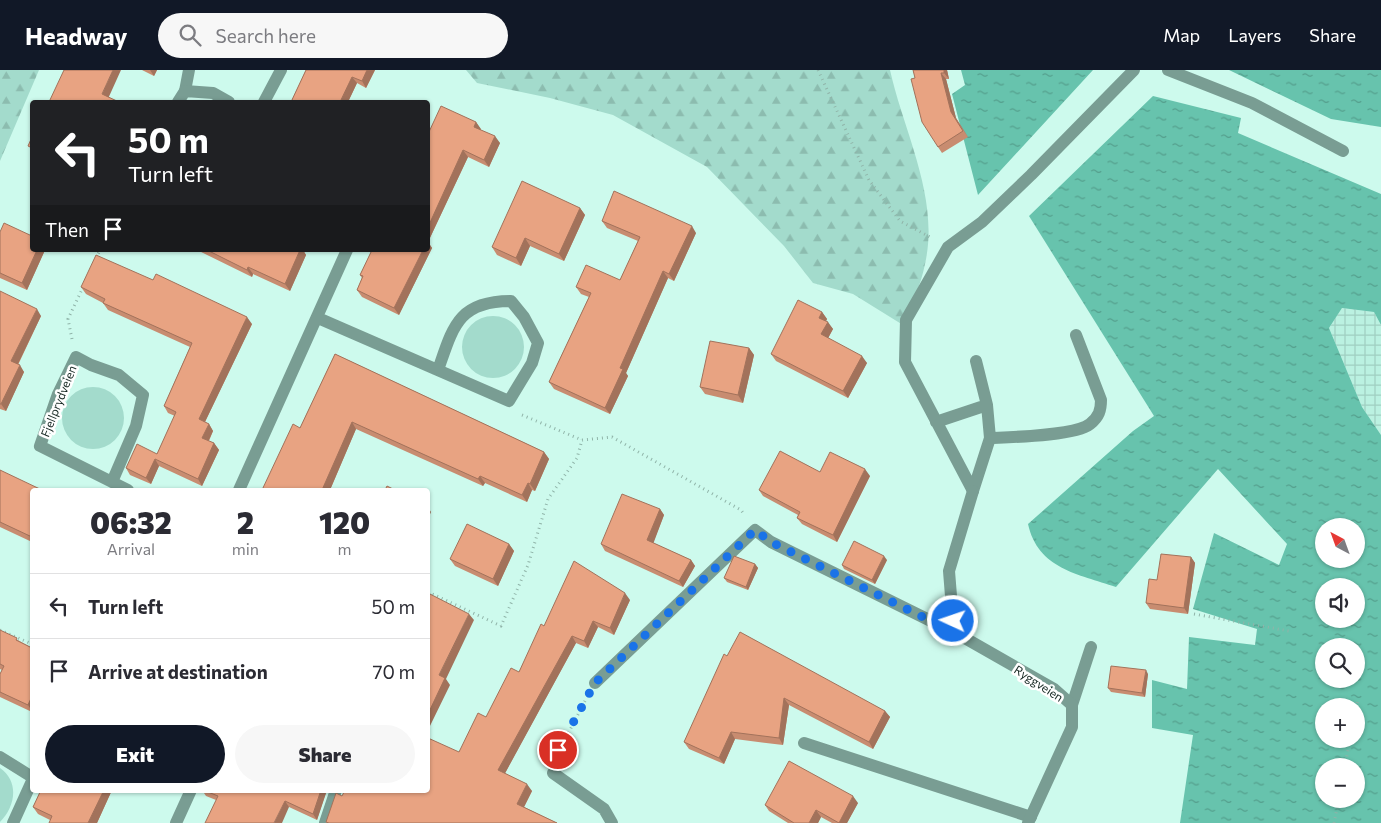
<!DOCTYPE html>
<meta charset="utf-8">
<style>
:root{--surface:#fff;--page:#f7f7f7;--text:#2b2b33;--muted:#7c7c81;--line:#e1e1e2;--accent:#111827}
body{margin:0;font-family:Commissioner,sans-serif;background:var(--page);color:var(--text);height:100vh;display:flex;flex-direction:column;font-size:19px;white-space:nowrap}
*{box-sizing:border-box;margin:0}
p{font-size:16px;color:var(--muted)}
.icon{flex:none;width:28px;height:28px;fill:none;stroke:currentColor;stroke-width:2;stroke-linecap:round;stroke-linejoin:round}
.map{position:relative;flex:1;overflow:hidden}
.side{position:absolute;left:30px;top:418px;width:400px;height:305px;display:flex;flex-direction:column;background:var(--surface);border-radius:5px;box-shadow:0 1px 4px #0004}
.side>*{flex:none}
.guide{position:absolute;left:30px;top:30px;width:400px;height:152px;border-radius:5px;box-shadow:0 1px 4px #0004;background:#202124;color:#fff;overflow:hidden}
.needle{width:32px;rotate:319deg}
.tools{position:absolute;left:1315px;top:448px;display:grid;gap:10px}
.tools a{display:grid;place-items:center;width:50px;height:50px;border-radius:50%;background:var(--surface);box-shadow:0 1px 4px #0004;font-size:25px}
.pin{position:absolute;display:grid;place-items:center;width:42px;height:42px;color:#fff;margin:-21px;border:2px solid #fff;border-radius:50%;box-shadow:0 1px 5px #0007}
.me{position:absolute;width:55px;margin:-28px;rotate:273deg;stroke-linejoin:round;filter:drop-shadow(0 0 4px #0008)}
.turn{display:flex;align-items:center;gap:18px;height:105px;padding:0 15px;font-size:22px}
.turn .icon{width:65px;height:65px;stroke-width:2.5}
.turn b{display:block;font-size:35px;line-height:42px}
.then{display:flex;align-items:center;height:48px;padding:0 15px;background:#0003;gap:10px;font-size:19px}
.eta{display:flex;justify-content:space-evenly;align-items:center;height:85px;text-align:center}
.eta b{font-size:30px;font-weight:800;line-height:35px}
.cta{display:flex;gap:10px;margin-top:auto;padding:10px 15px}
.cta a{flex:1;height:58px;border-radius:30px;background:var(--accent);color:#fff;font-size:20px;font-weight:800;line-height:58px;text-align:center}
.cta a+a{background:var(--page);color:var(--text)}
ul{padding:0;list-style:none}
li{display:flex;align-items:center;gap:15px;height:65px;padding:0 15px;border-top:1px solid var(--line)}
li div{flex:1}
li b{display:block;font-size:19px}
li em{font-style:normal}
header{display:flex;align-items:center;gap:30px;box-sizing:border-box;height:70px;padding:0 25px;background:var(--accent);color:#fff}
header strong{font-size:24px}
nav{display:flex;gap:28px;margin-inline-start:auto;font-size:18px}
.search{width:350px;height:45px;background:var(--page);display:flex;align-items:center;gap:12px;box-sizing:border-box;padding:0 18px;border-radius:28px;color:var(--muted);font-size:19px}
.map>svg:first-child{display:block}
</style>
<header>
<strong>Headway</strong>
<div class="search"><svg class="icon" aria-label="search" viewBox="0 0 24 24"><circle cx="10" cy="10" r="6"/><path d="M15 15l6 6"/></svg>Search here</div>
<nav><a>Map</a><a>Layers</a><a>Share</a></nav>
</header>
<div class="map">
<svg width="1381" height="753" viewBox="0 0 1381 753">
<defs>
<pattern id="industrial-grid" width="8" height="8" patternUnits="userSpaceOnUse" patternTransform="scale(1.25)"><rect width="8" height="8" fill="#bbf1e1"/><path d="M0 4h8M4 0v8" fill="none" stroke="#a0cfc1"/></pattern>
<pattern id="forest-firs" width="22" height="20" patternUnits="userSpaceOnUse" patternTransform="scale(1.25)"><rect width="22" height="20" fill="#a3dbcc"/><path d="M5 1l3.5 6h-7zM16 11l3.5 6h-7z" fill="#8cbcaf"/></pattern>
<pattern id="water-ripples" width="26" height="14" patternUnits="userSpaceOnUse" patternTransform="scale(1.25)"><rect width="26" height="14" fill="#67c3ad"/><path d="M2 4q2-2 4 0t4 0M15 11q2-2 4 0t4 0" fill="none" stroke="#549e8c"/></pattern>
</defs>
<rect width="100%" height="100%" fill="#cdfaed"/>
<path fill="url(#industrial-grid)" d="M1342,238L1374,242L1381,255V365L1362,337L1329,258Z"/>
<path fill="#a3dbcc" d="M462 277a31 31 0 1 1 62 0a31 31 0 1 1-62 0Z
M62 348a31 31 0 1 1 62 0a31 31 0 1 1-62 0Z
M0,698C20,712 15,737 0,752Z"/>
<path fill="url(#forest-firs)" d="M0,0H39L0,91Z
M466,0H890C904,63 940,128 925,194C921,215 911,236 903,255L853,224L813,213L784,176L707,97L613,45L550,28L477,13Z"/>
<path fill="url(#water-ripples)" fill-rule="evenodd" d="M961,0H1093L978,125L952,24L965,15Z
M1229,0H1381V57L1331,49Z
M1153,26L1241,48L1238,63L1381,124V255L1374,242L1342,238L1329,258L1362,337L1381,365V753H1180L1193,665L1152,658V610L1187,619L1189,567L1255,575L1257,559L1193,539L1214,463L1279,495L1287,474L1218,399L1116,517C1078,504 1038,499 1028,454L1133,361L1154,346L1029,146ZM1324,456H1356V489H1324ZM1324,516H1356V549H1324ZM1324,576H1356V609H1324ZM1324,636H1356V669H1324ZM1324,696H1356V729H1324Z"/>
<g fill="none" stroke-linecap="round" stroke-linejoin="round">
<path stroke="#90b4a9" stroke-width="3" stroke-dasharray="1 4" stroke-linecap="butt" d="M818,0L869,110L900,151L930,167
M96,188L100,180
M72,269L68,249L84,215
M522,345L582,370L612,367L741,440L744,444
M428,522L501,556L528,495L548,429L577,388L582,370
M1194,544L1289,561
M0,560L32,574
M1356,638L1358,630
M557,685L585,631
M1345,696L1350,669
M1334,753L1339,729"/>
<path stroke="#799d93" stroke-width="12" d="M1168,0L1252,33L1343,81
M185,21L189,0
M264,32L281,0
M936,352L987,335
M990,368C1011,367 1075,366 1090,354C1099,347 1101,340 1101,330L1076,265
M973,421L905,292L906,250L948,177L982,152L1031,105L1134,0
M973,421L990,368L987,335L976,291
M1072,635L1091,577
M804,673L1031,747
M325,753L336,720"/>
<path stroke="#799d93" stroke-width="12" d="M178,32L185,21L213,23L229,32
M318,248L509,331L532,293L538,273L524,247L511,231C458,231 453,257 438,300
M112,412L136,356L143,325L119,305L91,295L76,287L58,324L40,376L128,420
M239,420L347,180
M973,421L949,501L953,551L963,567L1054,619L1072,635V657L1028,753
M595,613L755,460L771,472L931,551H953
M0,687L32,707
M553,703L604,739L612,753
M13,753L32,711
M176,753L191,720"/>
</g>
<path fill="#c88c70" d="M142,0H157L154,6Z
M306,0H375L366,18L357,13L348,32H291Z
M913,0H947L949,9H946L956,48L968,67L942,83L938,77Z
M476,52L481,60L500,73L489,97L468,87L428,172L432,178L399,245L362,227L357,220L362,208L360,205L428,64Z
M580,138L585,145L564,191L530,176L521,196L497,185L492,177Z
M602,151L696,163L674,211L668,208L626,303L628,306L610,344L554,319L549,312L589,227L581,224L576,217L620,210L638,171L607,158Z
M0,162L32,180H45L27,220L0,208Z
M197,180H303L306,185L290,221L253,204L252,207Z
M81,217L252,254L205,352L209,354L213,361L209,371L214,373L219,380L202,416L159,396L151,414L130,405L126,398L157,384L175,346L168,343L164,336L190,277L108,240L103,233L86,224Z
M0,222L41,246L18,295L24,302L6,341L0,339Z
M822,242L827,249L826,251L833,259L828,268L867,293L848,328L776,291L771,284Z
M749,278L754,285L743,333L705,324L700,317Z
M335,284L544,382L549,389L535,421L532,420L527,432L485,413L483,416L356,359L330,420H262L300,358Z
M0,400L32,420V472L0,457Z
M820,402L870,406L837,472L802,454L797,448L798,445L763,426L759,420Z
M660,439L664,445L653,473L691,490L695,496L683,517L605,481L601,474Z
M509,474L514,481L498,516L455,496L450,489Z
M1191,487L1195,493L1188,544L1150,539L1146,533L1157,510Z
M887,490L875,514L844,499L842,495Z
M755,494L758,498L748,520L727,512L724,508Z
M630,530L614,565L598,557L588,578L576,573L505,703L532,721L524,737L557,753H327L326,752L342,726L459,682L486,647L519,602L544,556Z
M0,560L32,578V642L0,627V604L2,600L0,599Z
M727,586L885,641L890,647L873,679L789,635L783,675L735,669L724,694L689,679L684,672Z
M1148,604L1145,627L1111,622L1108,618Z
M41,720H112L97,753L50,750L38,744L33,737Z
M202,720H324L326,723L317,750L289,737L216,730L206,726Z
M858,733L847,753H832L821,747L818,753H788L769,741L765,735Z"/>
<path fill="#a2725b" d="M113,0H121L107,31L102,24Z
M150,0H157L154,6Z
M367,0H375L366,18L362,11Z
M944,0H947L949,9L944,3Z
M941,3L946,9L956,48L968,67L951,42Z
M352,7L357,13L348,32H340Z
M476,52L481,59L479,64L474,57Z
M495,66L500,73L489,97L484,90Z
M463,80L468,87L428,172L432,178L399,245L394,238L423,180H428V157Z
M580,138L585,145L564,191L559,184Z
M692,156L696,163L674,211L669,204Z
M525,168L530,176L521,196L516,188Z
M37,180H45L27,220L22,213Z
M300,180H303L306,185L290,221L285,214Z
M248,197L253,204L252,207L247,200Z
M663,201L668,208L626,303L628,306L610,344L605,338L620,298Z
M37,239L41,246L16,298L11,291Z
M822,242L827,249L824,255L819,248Z
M247,247L252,254L203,356L199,349Z
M828,252L833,259L826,272L821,264Z
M749,278L754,285L743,333L738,325Z
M862,286L867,293L848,328L843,321Z
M20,295L24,302L6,341L1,334Z
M352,352L356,359L330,420H322Z
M209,354L213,361L207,374L202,368Z
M214,373L219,380L202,416L198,409Z
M544,382L549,389L535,421L530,414Z
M155,389L159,396L151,414L146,408Z
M865,399L870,406L837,472L833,465Z
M480,406L485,413L483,416L478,409Z
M528,413L532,420L527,432L522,425Z
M428,437L431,442L428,449Z
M660,439L664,445L652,477L647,470Z
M509,474L514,481L498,516L493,509Z
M884,486L887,490L875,514L872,510Z
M1191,487L1195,493L1188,544L1184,538Z
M691,490L695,496L683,517L679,511Z
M755,494L758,498L748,520L746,517Z
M625,523L630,530L614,565L610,558Z
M469,544L474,550L446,609L450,615L428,660V644L439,605Z
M593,551L598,557L588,578L584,571Z
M572,566L576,573L503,707L498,700Z
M1146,600L1148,604L1145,627L1142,623Z
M32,626V641L28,635Z
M784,628L789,635L783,675L779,668Z
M885,641L890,647L873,679L869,672Z
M731,662L735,669L724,694L719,688Z
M527,714L532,721L522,741L517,734Z
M104,720H112L97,753H88Z
M321,720H324L326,723L317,750L313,744Z
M853,726L858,733L847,753H839Z
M285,731L289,737L282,753H274Z
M816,740L821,747L818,753H809Z"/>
<path fill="#e8a382" stroke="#a2725b" d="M64,0H113L102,24L119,32H49Z
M306,0H367L362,11L352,7L340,32H291Z
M913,0H944V3H941L951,42L963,61L938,77L922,52L911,9L915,8Z
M441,36L476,52L474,57L495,66L484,90L463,80L428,157V64Z
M32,67V78L28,76Z
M522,111L580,138L559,184L525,168L516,188L492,177Z
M614,121L692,156L669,204L663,201L620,298L623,299L605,338L549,312L591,223L576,217L586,195L620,210L640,167L602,151Z
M4,153L32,166V180H37L22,213L0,203V162Z
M207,180H300L285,214L248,197L247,200Z
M372,180H423L394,238L357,220L363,206L360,205Z
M96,185L153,210L156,204L247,247L199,349L209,354L202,368L214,373L198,409L155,389L146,408L126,398L137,374L157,384L176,342L164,336L192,273L103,233L105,229L81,217Z
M0,221L37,239L11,291L20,295L1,334H0Z
M798,230L822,242L819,248L828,252L821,264L862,286L843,321L771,284Z
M710,271L749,278L738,325L700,317Z
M335,284L544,382L530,414L528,413L522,425L480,406L478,409L352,352L322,420H262L293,354L300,358Z
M780,381L820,402L830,382L865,399L833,465L797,448L800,442L759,420Z
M0,400L42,420H32V467L0,452Z
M387,416L395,420H385Z
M622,424L660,439L647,470L691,490L679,511L601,474Z
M467,454L509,474L493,509L450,489Z
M854,471L884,486L872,510L842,495Z
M1161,484L1191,487L1184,538L1146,533L1149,509L1157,510Z
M734,486L755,494L746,517L724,508Z
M574,491L625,523L610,558L593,551L584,571L572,566L498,700L527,714L517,734L557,753H329L326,752L336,723L342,726L345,720H428V668L459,682L478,643L486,647L511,598L519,602L541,554L544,556Z
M428,523L469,544L439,605L445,608L428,644Z
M0,560L17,568L16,570L32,578V626L28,635L0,622V604L4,596L0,594Z
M740,562L885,641L869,672L784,628L779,668L731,662L719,688L684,672L724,584L727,586Z
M1111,596L1146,600L1142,623L1108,618Z
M789,691L853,726L839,753L816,740L809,753H794L765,735Z
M41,720H104L88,753H49L52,746L33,737Z
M203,720H321L313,744L285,731L274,753H205L218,726Z"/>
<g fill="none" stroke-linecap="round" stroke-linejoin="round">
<path stroke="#1a73e8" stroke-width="9" stroke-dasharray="0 16.2" d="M558,680L595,613L755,460L771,472L931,551H953"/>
</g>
<g text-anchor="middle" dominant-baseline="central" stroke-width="5" stroke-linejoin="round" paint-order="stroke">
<g font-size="12" fill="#162823" stroke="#fff">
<text transform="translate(58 331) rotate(-68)">Fjellprydveien</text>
<text transform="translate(1039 613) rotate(33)">Ryggveien</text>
</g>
</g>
</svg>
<div class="tools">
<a><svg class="needle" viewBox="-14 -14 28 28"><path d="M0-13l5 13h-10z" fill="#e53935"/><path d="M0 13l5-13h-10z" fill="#7c7c81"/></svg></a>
<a><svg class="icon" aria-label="sound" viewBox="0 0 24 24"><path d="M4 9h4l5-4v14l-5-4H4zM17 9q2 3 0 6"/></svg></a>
<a><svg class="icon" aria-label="search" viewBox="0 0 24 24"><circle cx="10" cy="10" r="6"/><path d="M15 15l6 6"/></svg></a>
<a>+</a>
<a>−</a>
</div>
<div class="pin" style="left:558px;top:680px;background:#d93025"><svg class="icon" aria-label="arrive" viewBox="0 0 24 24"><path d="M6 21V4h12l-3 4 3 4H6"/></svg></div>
<svg class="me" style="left:953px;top:551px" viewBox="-20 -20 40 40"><circle r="17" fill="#1a73e8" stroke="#fff" stroke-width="3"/><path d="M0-11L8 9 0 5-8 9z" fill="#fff"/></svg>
<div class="guide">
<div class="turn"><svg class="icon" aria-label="left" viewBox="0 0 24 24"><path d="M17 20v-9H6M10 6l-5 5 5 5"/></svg><div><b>50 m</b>Turn left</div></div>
<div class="then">Then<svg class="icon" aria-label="arrive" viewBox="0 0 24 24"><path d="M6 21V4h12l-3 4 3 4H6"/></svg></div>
</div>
<section class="side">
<div class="eta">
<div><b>06:32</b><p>Arrival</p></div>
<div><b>2</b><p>min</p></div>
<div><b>120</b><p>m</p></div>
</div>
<ul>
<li><svg class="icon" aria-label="left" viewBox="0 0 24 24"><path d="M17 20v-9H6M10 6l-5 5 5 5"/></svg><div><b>Turn left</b></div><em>50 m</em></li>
<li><svg class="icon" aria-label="arrive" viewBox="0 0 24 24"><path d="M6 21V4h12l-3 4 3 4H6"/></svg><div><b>Arrive at destination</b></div><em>70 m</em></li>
</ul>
<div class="cta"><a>Exit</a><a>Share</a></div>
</section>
</div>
